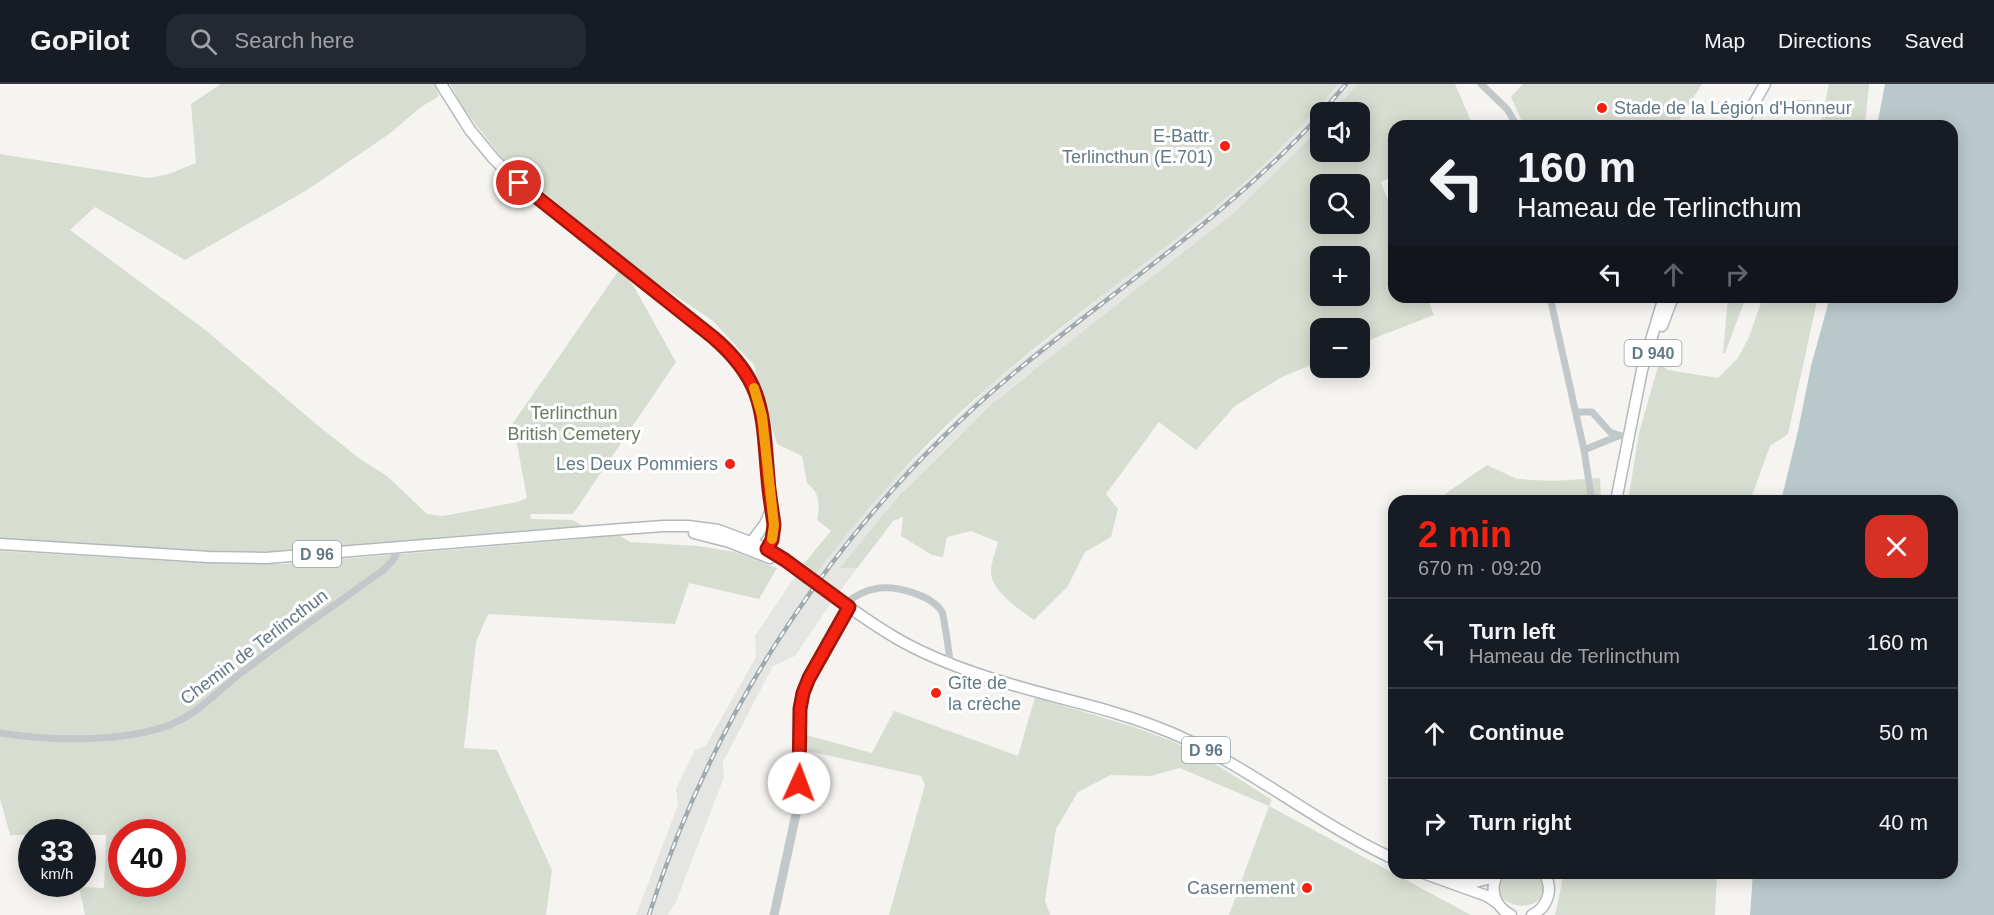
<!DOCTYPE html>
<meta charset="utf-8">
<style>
:root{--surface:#171b24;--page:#242831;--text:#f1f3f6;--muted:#9ea1a6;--line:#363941;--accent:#f42211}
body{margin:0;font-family:Arial,sans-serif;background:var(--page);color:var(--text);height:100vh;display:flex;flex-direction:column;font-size:22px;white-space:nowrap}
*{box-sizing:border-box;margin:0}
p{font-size:20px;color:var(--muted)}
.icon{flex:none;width:33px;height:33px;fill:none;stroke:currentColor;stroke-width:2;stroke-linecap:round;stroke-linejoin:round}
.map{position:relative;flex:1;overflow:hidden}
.side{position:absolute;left:1388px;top:411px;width:570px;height:384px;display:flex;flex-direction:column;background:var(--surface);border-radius:18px;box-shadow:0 3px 15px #0003}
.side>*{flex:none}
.guide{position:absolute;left:1388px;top:36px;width:570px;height:183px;border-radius:18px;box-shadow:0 3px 15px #0003;background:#171b24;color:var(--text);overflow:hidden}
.controls{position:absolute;left:1310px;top:18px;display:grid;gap:12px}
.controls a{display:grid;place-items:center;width:60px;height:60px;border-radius:12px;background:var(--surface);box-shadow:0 3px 15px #0003;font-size:30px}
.speed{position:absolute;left:18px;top:735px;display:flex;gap:12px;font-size:30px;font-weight:700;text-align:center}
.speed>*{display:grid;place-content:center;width:78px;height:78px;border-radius:50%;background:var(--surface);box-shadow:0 3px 15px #0003;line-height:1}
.speed small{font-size:15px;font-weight:400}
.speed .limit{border:9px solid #d22;background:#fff;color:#111}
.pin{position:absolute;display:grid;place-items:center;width:51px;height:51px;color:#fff;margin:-26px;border:3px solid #fff;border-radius:50%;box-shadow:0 2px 6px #0007}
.me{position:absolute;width:66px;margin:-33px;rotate:2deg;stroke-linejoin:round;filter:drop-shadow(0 0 4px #0008)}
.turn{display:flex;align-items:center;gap:21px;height:126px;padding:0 30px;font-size:27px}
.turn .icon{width:78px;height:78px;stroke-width:2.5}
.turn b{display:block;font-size:42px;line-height:51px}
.lanes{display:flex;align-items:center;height:57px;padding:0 30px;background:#0003;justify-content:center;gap:30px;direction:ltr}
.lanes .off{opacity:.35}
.round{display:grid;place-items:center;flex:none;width:63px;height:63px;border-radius:18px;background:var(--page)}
.summary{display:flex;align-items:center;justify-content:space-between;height:102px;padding:0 30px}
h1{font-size:36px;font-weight:800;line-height:45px;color:var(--accent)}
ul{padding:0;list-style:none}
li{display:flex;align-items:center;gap:18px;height:90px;padding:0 30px;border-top:2px solid var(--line)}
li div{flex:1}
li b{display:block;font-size:22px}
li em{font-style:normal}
header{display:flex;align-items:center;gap:36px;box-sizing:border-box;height:84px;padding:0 30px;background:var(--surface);border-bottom:2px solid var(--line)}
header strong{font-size:28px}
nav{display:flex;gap:33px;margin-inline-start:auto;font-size:21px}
.search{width:420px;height:54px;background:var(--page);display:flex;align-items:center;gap:15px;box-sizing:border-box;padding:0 21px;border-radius:18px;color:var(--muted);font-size:22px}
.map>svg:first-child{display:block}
</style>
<header>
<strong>GoPilot</strong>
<div class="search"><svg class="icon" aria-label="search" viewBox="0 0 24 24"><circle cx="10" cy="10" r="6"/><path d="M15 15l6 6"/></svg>Search here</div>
<nav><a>Map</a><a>Directions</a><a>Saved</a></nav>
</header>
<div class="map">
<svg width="1994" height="831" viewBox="0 0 1994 831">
<rect width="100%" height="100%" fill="#f5f4f0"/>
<path fill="#e5e6e4" d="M1338,0H1357L1333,28H1320V44L1264,100L1236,127L1184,169L1008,306L954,357L886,426L893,437L831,519L795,572L773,582L723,678L724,693L676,818L668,831H636L678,721L676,705L695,666L706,661L756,573L755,552L802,482L831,447L882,407L993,299L1235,106L1278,65Z"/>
<path fill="#d7ddd1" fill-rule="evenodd" d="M221,0H434L439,12L421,23L389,50L307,106L185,176L95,123L70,146L208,248L316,340L360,375L387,392L427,430L443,432L518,418L527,414L515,349L517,346L511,342L619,186L633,201L676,278L573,430H530L531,435L573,436L584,443C534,447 484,449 434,454C375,459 314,468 254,468C169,468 84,459 0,454V70L149,94L169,90L196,79L191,20Z
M450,0H1338C1306,38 1272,75 1234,107C1156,174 1071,232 993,299C926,357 867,422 814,492L802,482L831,447L817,436C820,422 820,408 807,399L802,372L777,360L754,281L713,237L654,197L594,150L501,73L463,24Z
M1357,0H1455L1473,42H1394L1393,92L1381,98L1393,129L1394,213H1427L1434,231L1359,260V244H1320V277L1280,294L1235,322L1196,366L1159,338L1106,410L1118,425L1111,453L1085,468L1068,502L1034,536C1020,526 990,506 991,487C991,478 996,467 998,458L971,447L947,453L943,473L932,471L901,452L903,433L893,437L857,484H840L896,415L992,320L1035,285L1236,127L1320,44V68H1359V28H1333ZM1320,100H1359V140H1320ZM1320,172H1359V212H1320Z
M1523,0H1702L1678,38L1684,42H1524L1511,13Z
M1829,0H1869L1865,42H1820Z
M1781,16H1812L1810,26L1774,28Z
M1728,213H1746L1725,269H1723Z
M1763,213H1818L1788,350L1770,362L1750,417H1628L1639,349L1659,279L1668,286L1718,294L1738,274L1749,253Z
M1487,381L1517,395L1553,397L1600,394L1601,417H1435Z
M617,450L630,458L698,462L735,468L777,484L759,515L689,499L675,540L488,530L476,558L464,664L497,666L552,786L546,831H85L79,803L104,804L106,751H83L82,748H32L31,751H10L0,714V467L186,478L281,480L571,456ZM122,748H172V800H122Z
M1035,613L1134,643L1172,657L1222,684L1272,716L1269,722L1471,831H1229L1269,722L1180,684L1150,692L1111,691L1078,708L1056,745L1045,816L1050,831H889L925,701L921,692L803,666L802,650L872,669L894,627L1018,672Z
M1505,789H1537C1542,795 1545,803 1543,811C1534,831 1481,822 1505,789Z
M1564,789H1717L1715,831H1555Z"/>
<path fill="#b9c9cb" d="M1885,0H1994V831H1750L1753,789H1952V417H1781L1798,347L1811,282L1830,213H1952V42H1877Z"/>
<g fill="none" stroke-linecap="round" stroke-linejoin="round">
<g stroke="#b4bbbe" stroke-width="13">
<path id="secondary" d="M441,0L470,46L493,74L514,95L714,254C727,265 740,277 749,292C770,329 767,384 771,426C776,444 773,455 764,471
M747,464L765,440L771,426"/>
</g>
<g stroke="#b2b9bc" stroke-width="13">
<path id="primary" d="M1741,42L1765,0
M1662,242L1673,213
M1616,417L1642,286L1664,213
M694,449L729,458L770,474
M0,460L209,473L266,474L596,447L663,442H688L718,446L756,460L785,476L806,493
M828,508C850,524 873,541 896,554C923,570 954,582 984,592C1046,613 1111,623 1172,649C1250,683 1316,739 1394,775
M1423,789L1487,812L1497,819
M1498,789C1489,805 1494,822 1511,831
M1452,795L1475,798L1496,793
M1532,831C1548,823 1554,805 1544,789"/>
</g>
<path stroke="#c2c7ca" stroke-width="7" d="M1481,0L1507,25L1517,42
M1550,213L1584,366L1592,417
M1576,328H1592L1610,348L1627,354
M1584,366L1618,352
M845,520C854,512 867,506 879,504C897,502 932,511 942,528C944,533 950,574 950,579
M0,649C50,657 124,659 172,640C201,628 220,604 245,586C290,552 336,520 382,487L393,476L399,463"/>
<path stroke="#c2c7ca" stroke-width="9" d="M774,831L798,721L802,614L809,594L849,523"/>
<use href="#secondary" stroke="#fff" stroke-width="10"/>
<use href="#primary" stroke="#fff" stroke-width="10"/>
<g stroke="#a0a9ad" stroke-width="4.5">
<path id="rail" d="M1322,28L1346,0
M649,831C717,619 843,431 1014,289C1117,204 1230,130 1320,31"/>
</g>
<use href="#rail" stroke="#fff" stroke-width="2" stroke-dasharray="7" stroke-linecap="butt"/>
<g stroke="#b2b9bc" stroke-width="13" stroke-linecap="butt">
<path id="primary-bridge" d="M806,493L828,508"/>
</g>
<use href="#primary-bridge" stroke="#fff" stroke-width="10"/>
</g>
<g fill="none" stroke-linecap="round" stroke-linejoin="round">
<g stroke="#9f160b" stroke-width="15">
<path id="route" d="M519,99L714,254C766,299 762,331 768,395C769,410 772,425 774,441L772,456L767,465L785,476L849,523L809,594L803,609L800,625L799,699"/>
</g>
<use href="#route" stroke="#f42211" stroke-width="10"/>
<path stroke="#f59e0b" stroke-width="10" d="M754,304L762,332L774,441L772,455"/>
</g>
<g fill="#f42211" stroke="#fff" stroke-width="2">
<circle cx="1602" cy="24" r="6"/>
<circle cx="1225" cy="62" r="6"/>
<circle cx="730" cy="380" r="6"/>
<circle cx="936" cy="609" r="6"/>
<circle cx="1307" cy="804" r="6"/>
</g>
<g text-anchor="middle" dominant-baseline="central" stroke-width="6" stroke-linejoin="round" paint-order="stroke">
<g fill="#fff" stroke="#90a2aa" stroke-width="1.5">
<rect x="1624.5" y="256" width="57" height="26" rx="4.5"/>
<rect x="293" y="457" width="48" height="26" rx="4.5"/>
<rect x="1182" y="653" width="48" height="26" rx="4.5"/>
</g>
<g font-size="16" font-weight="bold" fill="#617a85">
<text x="1653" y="269">D 940</text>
<text x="317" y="470">D 96</text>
<text x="1206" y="666">D 96</text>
</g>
<g font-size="18" fill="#617a85" stroke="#fff" text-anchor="end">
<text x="1614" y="24" text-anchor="start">Stade de la Légion d'Honneur</text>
<text x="1213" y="52">E-Battr.<tspan x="1213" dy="21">Terlincthun (E.701)</tspan></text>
<text x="718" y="380">Les Deux Pommiers</text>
<text x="948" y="599" text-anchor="start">Gîte de<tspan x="948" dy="21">la crèche</tspan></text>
<text x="1295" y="804">Casernement</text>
</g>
<g font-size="18" fill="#6a7b60" stroke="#fff">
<text x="574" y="329">Terlincthun<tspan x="574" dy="21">British Cemetery</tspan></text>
</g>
<g font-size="18" fill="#617a85" stroke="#fff">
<text transform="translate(254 563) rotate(-37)">Chemin de Terlincthun</text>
</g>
</g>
</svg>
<div class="controls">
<a><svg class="icon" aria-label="sound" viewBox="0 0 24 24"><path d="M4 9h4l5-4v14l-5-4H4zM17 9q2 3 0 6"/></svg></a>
<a><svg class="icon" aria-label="search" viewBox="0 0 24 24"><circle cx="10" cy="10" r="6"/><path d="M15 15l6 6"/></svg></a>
<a>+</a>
<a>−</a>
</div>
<div class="speed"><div>33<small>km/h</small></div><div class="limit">40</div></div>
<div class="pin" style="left:519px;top:99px;background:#d93025"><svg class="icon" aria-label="arrive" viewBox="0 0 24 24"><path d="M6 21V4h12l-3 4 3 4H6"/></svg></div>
<svg class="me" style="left:799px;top:699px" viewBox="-20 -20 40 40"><circle r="19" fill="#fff"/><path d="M0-13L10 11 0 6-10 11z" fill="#f42211"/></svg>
<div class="guide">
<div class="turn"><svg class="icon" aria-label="left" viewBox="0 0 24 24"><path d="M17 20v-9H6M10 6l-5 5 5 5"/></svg><div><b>160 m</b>Hameau de Terlincthum</div></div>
<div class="lanes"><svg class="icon" aria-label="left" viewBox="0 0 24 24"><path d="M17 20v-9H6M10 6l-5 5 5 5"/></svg><svg class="icon off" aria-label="ahead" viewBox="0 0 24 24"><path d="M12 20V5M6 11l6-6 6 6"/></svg><svg class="icon off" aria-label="right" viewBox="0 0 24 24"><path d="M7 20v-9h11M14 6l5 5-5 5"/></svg></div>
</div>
<section class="side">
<div class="summary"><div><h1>2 min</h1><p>670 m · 09:20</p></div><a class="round" style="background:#d93025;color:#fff"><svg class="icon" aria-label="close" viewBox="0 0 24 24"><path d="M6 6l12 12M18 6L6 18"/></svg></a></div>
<ul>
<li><svg class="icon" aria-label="left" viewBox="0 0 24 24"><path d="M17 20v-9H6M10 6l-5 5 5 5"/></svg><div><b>Turn left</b><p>Hameau de Terlincthum</p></div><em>160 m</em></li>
<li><svg class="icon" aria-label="ahead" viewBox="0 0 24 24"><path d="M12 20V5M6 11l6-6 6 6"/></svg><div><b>Continue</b></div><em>50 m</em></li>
<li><svg class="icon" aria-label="right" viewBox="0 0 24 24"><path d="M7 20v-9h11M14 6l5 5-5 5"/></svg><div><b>Turn right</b></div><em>40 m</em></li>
</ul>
</section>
</div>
